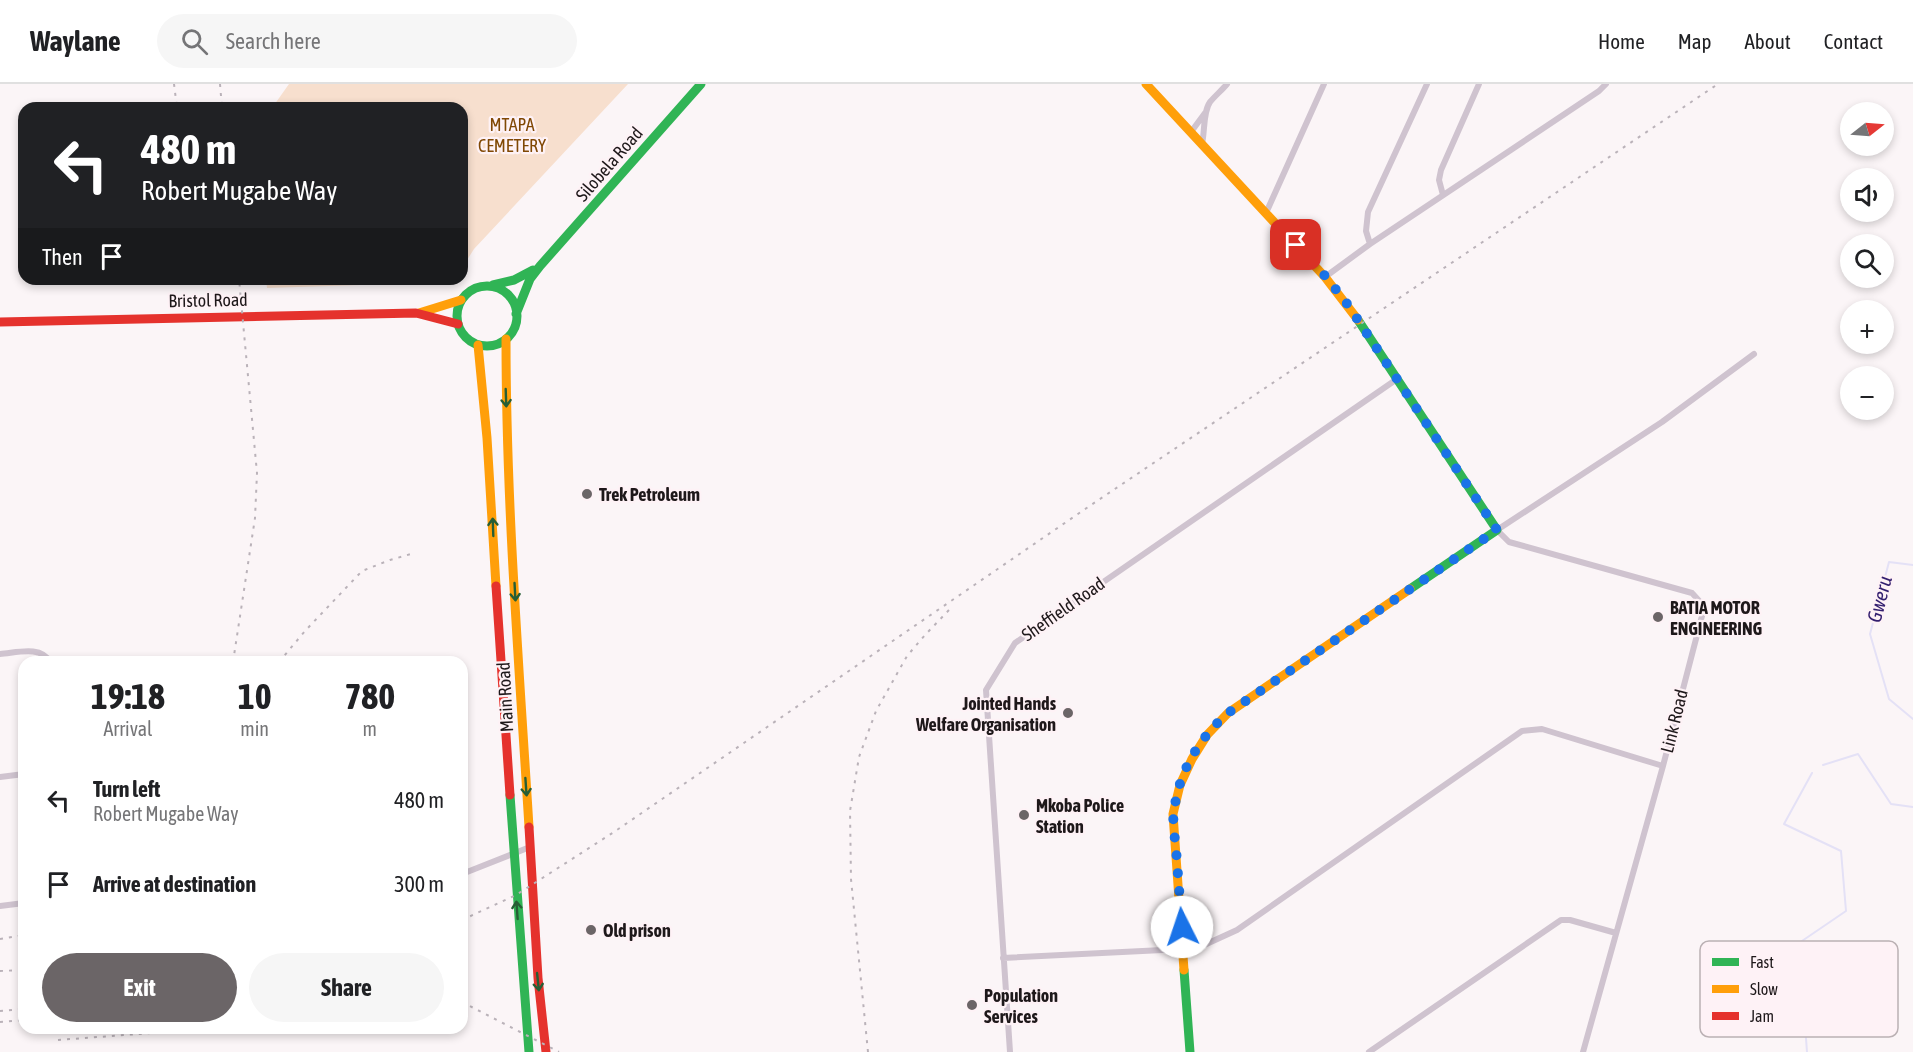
<!DOCTYPE html>
<meta charset="utf-8">
<style>
:root{--surface:#fff;--page:#f6f6f6;--text:#202124;--muted:#757577;--line:#e0e0e0;--accent:#6b6567}
body{margin:0;font-family:"Asap Condensed",sans-serif;background:var(--page);color:var(--text);height:100vh;display:flex;flex-direction:column;font-size:22px;white-space:nowrap}
*{box-sizing:border-box;margin:0}
p{font-size:20px;color:var(--muted)}
.icon{flex:none;width:33px;height:33px;fill:none;stroke:currentColor;stroke-width:2;stroke-linecap:round;stroke-linejoin:round}
.map{position:relative;flex:1;overflow:hidden}
.drawer{position:absolute;left:18px;top:572px;width:450px;height:378px;display:flex;flex-direction:column;background:var(--surface);border-radius:18px;box-shadow:0 3px 9px #0003}
.drawer>*{flex:none}
.top-card{position:absolute;left:18px;top:18px;width:450px;height:183px;border-radius:18px;box-shadow:0 3px 9px #0003;background:#202124;color:#fff;overflow:hidden}
.needle{width:39px;rotate:73deg}
.fabs{position:absolute;left:1840px;top:18px;display:grid;gap:12px}
.fabs a{display:grid;place-items:center;width:54px;height:54px;border-radius:50%;background:var(--surface);box-shadow:0 3px 9px #0003;font-size:30px}
.pin{position:absolute;display:grid;place-items:center;width:51px;height:51px;color:#fff;margin:-26px;border-radius:12px;box-shadow:0 3px 9px #0006}
.me{position:absolute;width:66px;margin:-33px;rotate:356deg;stroke-linejoin:round;filter:drop-shadow(0 0 4px #0008)}
.turn{display:flex;align-items:center;gap:21px;height:126px;padding:0 24px;font-size:27px}
.turn .icon{width:78px;height:78px;stroke-width:2.5}
.turn b{display:block;font-size:42px;line-height:51px}
.then{display:flex;align-items:center;height:57px;padding:0 24px;background:#0003;gap:12px;font-size:22px}
.eta{display:flex;justify-content:space-evenly;align-items:center;height:102px;text-align:center}
.eta b{font-size:36px;font-weight:700;line-height:42px}
.action{display:flex;gap:12px;margin-top:auto;padding:12px 24px}
.action a{flex:1;height:69px;border-radius:36px;background:var(--accent);color:#fff;font-size:24px;font-weight:700;line-height:69px;text-align:center}
.action a+a{background:var(--page);color:var(--text)}
ul{padding:0;list-style:none}
li{display:flex;align-items:center;gap:18px;height:84px;padding:0 24px}
li div{flex:1}
li b{display:block;font-size:22px}
li em{font-style:normal}
header{display:flex;align-items:center;gap:36px;box-sizing:border-box;height:84px;padding:0 30px;background:var(--surface);border-bottom:2px solid var(--line)}
header strong{font-size:28px}
nav{display:flex;gap:33px;margin-inline-start:auto;font-size:21px}
.search{width:420px;height:54px;background:var(--page);display:flex;align-items:center;gap:15px;box-sizing:border-box;padding:0 21px;border-radius:33px;color:var(--muted);font-size:22px}
.map>svg:first-child{display:block}
</style>
<header>
<strong>Waylane</strong>
<div class="search"><svg class="icon" aria-label="search" viewBox="0 0 24 24"><circle cx="10" cy="10" r="6"/><path d="M15 15l6 6"/></svg>Search here</div>
<nav><a>Home</a><a>Map</a><a>About</a><a>Contact</a></nav>
</header>
<div class="map">
<svg width="1913" height="968" viewBox="0 0 1913 968">
<rect width="100%" height="100%" fill="#fbf5f7"/>
<path fill="#f7dfce" d="M289,0H628L474,165L462,184V24H272Z
M266,195H455L453,198L267,204Z"/>
<g fill="none" stroke-linecap="round" stroke-linejoin="round">
<path stroke="#e4e1f6" stroke-width="2" d="M1913,481L1889,478L1870,550L1889,615L1913,635
M1823,681L1858,670L1891,720L1913,723
M1807,968L1799,859L1846,827L1841,767L1784,740L1812,689"/>
<path stroke="#cfc3cf" stroke-width="6" d="M1191,48L1205,29
M1202,60C1205,47 1203,28 1210,18C1215,12 1222,6 1227,0
M1443,111L1439,96L1441,86L1479,0
M1266,129L1324,0
M1370,160L1366,147L1368,128L1427,0
M1325,193L1370,160L1599,7L1606,0
M0,570C16,569 41,561 50,578
M0,693L24,690
M462,790L530,763
M0,822L24,819
M1003,874L1183,865L1202,862L1237,846L1522,647L1542,645L1663,682
M1010,968L986,606L1015,559L1397,295
M1369,968L1561,836H1570L1616,849
M1583,968L1663,682L1703,528L1702,520L1692,509L1509,458L1497,446L1662,338L1754,270"/>
<path stroke="#30b455" stroke-width="9" d="M493,201L514,196L533,186
M457 232a30 30 0 1 1 60 0a30 30 0 1 1-60 0Z
M516,230L530,195L540,182L701,0
M1358,236L1497,446L1410,505
M510,711L529,968
M1184,886L1190,968"/>
<path stroke="#ff9f0a" stroke-width="9" d="M1146,0L1325,193L1358,236
M419,229L461,216
M506,255C506,418 519,580 529,743
M478,261L487,354L496,502
M1184,886L1173,730L1180,701L1192,675L1207,651L1228,629L1410,505"/>
<path stroke="#e5322d" stroke-width="9" d="M0,238L416,229L458,240
M496,502L510,711
M529,743L538,894L546,968"/>
<path stroke="#bab2b9" stroke-width="2" stroke-dasharray="3 6" stroke-linecap="butt" d="M174,0L177,24
M220,0L222,24
M233,578L255,434L257,389L239,195
M279,578L305,547L362,487L390,476L411,470
M462,836L516,811L614,748L1091,421L1718,0
M0,855L24,851
M0,887L24,886
M462,918L559,968
M0,927L24,925
M0,938L24,936
M26,946L60,944
M58,956L218,944
M868,968L851,795L850,727L859,673L876,627L907,572L925,551L949,526"/>
</g>
<defs><path id="oneway-shaft" d="M-6 0H5M1.5-3L5.5 0L1.5 3" fill="none" stroke-width="1.6" stroke-linecap="round" stroke-linejoin="round" transform="scale(1.5)"/></defs>
<g stroke="#265e35">
<use href="#oneway-shaft" transform="translate(506 314) rotate(88)"/>
<use href="#oneway-shaft" transform="translate(493 443) rotate(-92)"/>
<use href="#oneway-shaft" transform="translate(515 508) rotate(87)"/>
<use href="#oneway-shaft" transform="translate(526 703) rotate(86)"/>
<use href="#oneway-shaft" transform="translate(517 826) rotate(-94)"/>
<use href="#oneway-shaft" transform="translate(538 898) rotate(84)"/>
</g>
<g fill="none" stroke-linecap="round" stroke-linejoin="round">
<path stroke="#1a73e8" stroke-width="10" stroke-dasharray="0 18" d="M1182,843C1180,817 1178,791 1176,765C1175,753 1172,739 1174,728C1178,689 1199,654 1228,629L1497,446L1348,221L1326,193L1296,161"/>
</g>
<g fill="#6b6567" stroke="#fef2f6" stroke-width="2">
<circle cx="587" cy="410" r="6"/>
<circle cx="1658" cy="533" r="6"/>
<circle cx="1068" cy="629" r="6"/>
<circle cx="1024" cy="731" r="6"/>
<circle cx="591" cy="846" r="6"/>
<circle cx="972" cy="921" r="6"/>
</g>
<g text-anchor="middle" dominant-baseline="central" stroke-width="4.5" stroke-linejoin="round" paint-order="stroke">
<g font-size="18" fill="#804804" stroke="#fef2f6">
<text x="512" y="40">MTAPA<tspan x="512" dy="21">CEMETERY</tspan></text>
</g>
<g font-size="18" fill="#1e181a" stroke="#fef2f6">
<text transform="translate(609 80) rotate(-49)">Silobela Road</text>
<text transform="translate(208 216) rotate(-1)">Bristol Road</text>
<text transform="translate(1063 525) rotate(-35)">Sheffield Road</text>
<text transform="translate(505 613) rotate(-93)">Main Road</text>
<text transform="translate(1674 637) rotate(-76)">Link Road</text>
</g>
<g font-size="18" font-weight="bold" fill="#1e181a" stroke="#fef2f6" text-anchor="start">
<text x="599" y="410">Trek Petroleum</text>
<text x="1670" y="523">BATIA MOTOR<tspan x="1670" dy="21">ENGINEERING</tspan></text>
<text x="1056" y="619" text-anchor="end">Jointed Hands<tspan x="1056" dy="21">Welfare Organisation</tspan></text>
<text x="1036" y="721">Mkoba Police<tspan x="1036" dy="21">Station</tspan></text>
<text x="603" y="846">Old prison</text>
<text x="984" y="911">Population<tspan x="984" dy="21">Services</tspan></text>
</g>
<g font-size="20" font-style="italic" fill="#331f6f" stroke="#fef2f6">
<text transform="translate(1879 515) rotate(-75)">Gweru</text>
</g>
</g>
<rect x="1700" y="857" width="198" height="96" rx="9" fill="#fef2f6" stroke="#bbb1b4" stroke-width="1.5"/>
<rect x="1712" y="874" width="27" height="8" fill="#30b455"/>
<rect x="1712" y="901" width="27" height="8" fill="#ff9f0a"/>
<rect x="1712" y="928" width="27" height="8" fill="#e5322d"/>
<g font-size="16" fill="#1e181a">
<text x="1750" y="884">Fast</text>
<text x="1750" y="911">Slow</text>
<text x="1750" y="938">Jam</text>
</g>
</svg>
<div class="fabs">
<a><svg class="needle" viewBox="-14 -14 28 28"><path d="M0-13l5 13h-10z" fill="#e53935"/><path d="M0 13l5-13h-10z" fill="#757577"/></svg></a>
<a><svg class="icon" aria-label="sound" viewBox="0 0 24 24"><path d="M4 9h4l5-4v14l-5-4H4zM17 9q2 3 0 6"/></svg></a>
<a><svg class="icon" aria-label="search" viewBox="0 0 24 24"><circle cx="10" cy="10" r="6"/><path d="M15 15l6 6"/></svg></a>
<a>+</a>
<a>−</a>
</div>
<div class="pin" style="left:1296px;top:161px;background:#d93025"><svg class="icon" aria-label="arrive" viewBox="0 0 24 24"><path d="M6 21V4h12l-3 4 3 4H6"/></svg></div>
<svg class="me" style="left:1182px;top:843px" viewBox="-20 -20 40 40"><circle r="19" fill="#fff"/><path d="M0-13L10 11 0 6-10 11z" fill="#1a73e8"/></svg>
<div class="top-card">
<div class="turn"><svg class="icon" aria-label="left" viewBox="0 0 24 24"><path d="M17 20v-9H6M10 6l-5 5 5 5"/></svg><div><b>480 m</b>Robert Mugabe Way</div></div>
<div class="then">Then<svg class="icon" aria-label="arrive" viewBox="0 0 24 24"><path d="M6 21V4h12l-3 4 3 4H6"/></svg></div>
</div>
<section class="drawer">
<div class="eta">
<div><b>19:18</b><p>Arrival</p></div>
<div><b>10</b><p>min</p></div>
<div><b>780</b><p>m</p></div>
</div>
<ul>
<li><svg class="icon" aria-label="left" viewBox="0 0 24 24"><path d="M17 20v-9H6M10 6l-5 5 5 5"/></svg><div><b>Turn left</b><p>Robert Mugabe Way</p></div><em>480 m</em></li>
<li><svg class="icon" aria-label="arrive" viewBox="0 0 24 24"><path d="M6 21V4h12l-3 4 3 4H6"/></svg><div><b>Arrive at destination</b></div><em>300 m</em></li>
</ul>
<div class="action"><a>Exit</a><a>Share</a></div>
</section>
</div>
